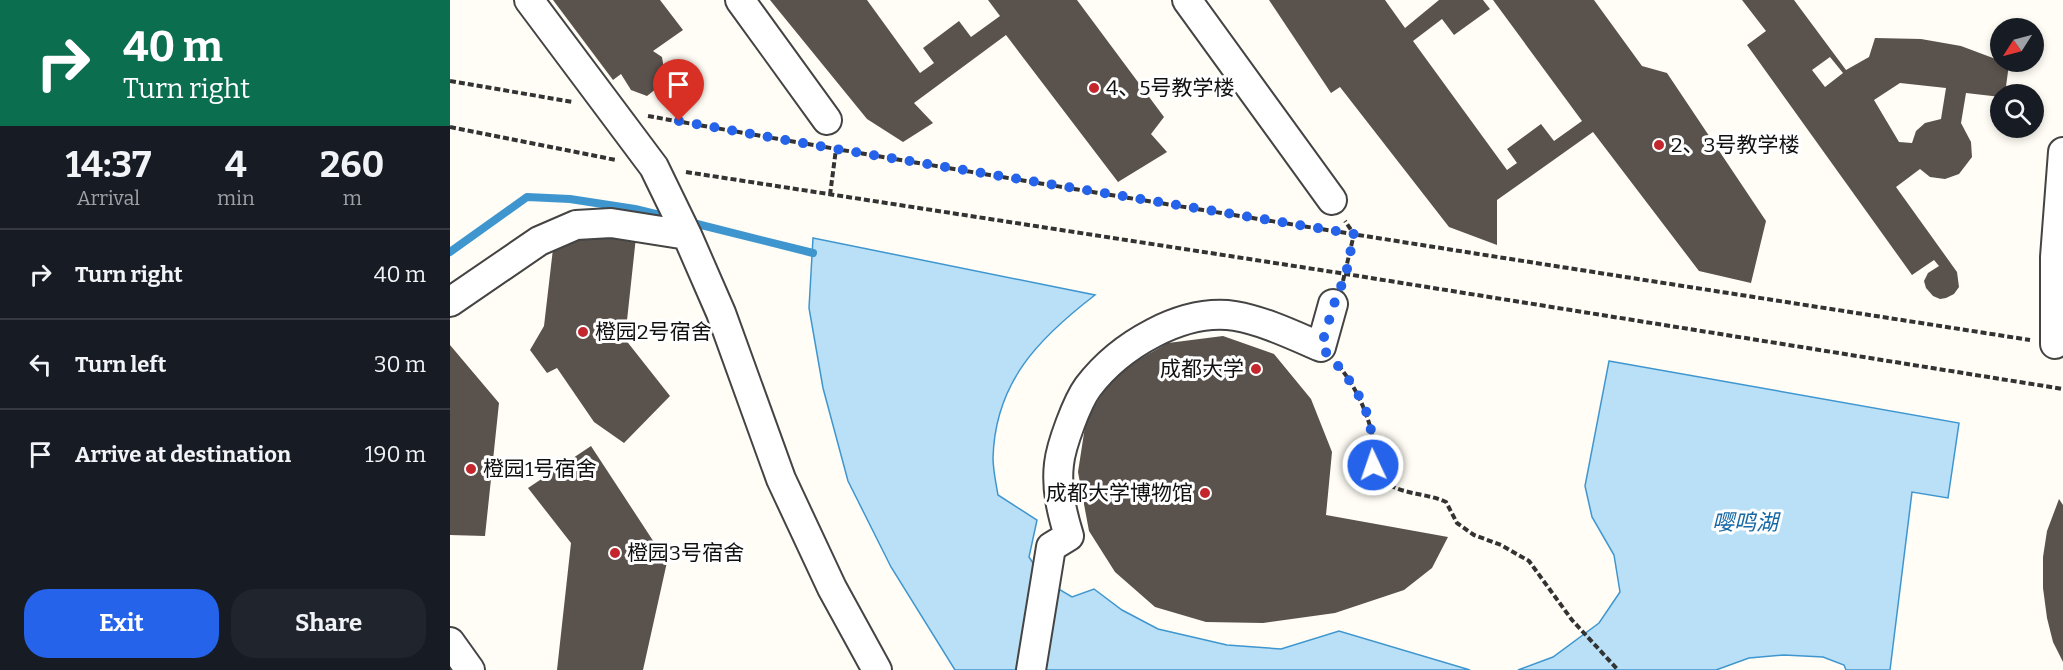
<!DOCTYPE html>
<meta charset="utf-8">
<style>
:root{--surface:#171b24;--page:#20242c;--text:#f1f3f6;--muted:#9ea1a6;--line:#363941;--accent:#2563eb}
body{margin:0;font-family:Bitter,"Noto Sans SC",serif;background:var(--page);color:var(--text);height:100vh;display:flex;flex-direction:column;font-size:22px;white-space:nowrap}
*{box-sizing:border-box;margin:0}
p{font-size:20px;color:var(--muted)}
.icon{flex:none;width:33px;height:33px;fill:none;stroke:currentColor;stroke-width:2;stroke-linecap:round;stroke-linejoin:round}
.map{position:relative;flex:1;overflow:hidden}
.details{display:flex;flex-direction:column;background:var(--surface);width:450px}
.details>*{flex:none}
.top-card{background:#0b6e4f;color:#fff;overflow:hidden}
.needle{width:39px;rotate:234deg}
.fabs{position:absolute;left:1540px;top:18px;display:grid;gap:12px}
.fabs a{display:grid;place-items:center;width:54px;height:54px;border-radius:50%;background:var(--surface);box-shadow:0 3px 9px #0003;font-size:30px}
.pin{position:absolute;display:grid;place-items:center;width:51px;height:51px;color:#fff;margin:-62px -26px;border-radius:50% 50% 50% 0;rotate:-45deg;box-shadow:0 0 6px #0007}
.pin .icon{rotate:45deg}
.me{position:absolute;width:66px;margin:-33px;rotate:357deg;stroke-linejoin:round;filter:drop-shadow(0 0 4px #0008)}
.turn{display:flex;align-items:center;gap:21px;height:126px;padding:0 24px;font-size:27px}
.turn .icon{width:78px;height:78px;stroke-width:2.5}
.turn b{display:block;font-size:42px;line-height:51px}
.eta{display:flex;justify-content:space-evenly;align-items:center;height:102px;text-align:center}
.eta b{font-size:36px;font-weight:700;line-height:42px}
.primary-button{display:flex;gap:12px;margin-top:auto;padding:12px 24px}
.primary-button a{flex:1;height:69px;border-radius:24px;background:var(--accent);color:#fff;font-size:24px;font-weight:700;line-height:69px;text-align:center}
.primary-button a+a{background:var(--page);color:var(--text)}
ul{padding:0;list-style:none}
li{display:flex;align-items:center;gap:18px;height:90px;padding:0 24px;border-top:2px solid var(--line)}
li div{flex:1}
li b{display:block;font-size:22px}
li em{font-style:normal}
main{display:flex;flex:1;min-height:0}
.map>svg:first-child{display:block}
</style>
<main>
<section class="details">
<div class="top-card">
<div class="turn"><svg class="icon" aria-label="right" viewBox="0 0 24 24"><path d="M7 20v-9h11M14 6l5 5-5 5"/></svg><div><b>40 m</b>Turn right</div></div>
</div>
<div class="eta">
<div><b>14:37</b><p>Arrival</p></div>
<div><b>4</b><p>min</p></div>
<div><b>260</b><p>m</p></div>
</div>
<ul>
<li><svg class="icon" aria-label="right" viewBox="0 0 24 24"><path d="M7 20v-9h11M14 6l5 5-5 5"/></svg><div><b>Turn right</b></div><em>40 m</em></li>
<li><svg class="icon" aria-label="left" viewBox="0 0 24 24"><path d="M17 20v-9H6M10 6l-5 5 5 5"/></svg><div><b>Turn left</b></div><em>30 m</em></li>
<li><svg class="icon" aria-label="arrive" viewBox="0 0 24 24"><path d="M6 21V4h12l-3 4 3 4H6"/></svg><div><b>Arrive at destination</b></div><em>190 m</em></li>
</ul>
<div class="primary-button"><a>Exit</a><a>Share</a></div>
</section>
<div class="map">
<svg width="1613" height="670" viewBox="0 0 1613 670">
<rect width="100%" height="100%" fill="#fffdf5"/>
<path fill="#b9e0f7" stroke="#3f96cf" stroke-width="1.5" d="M363,238L645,295C589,338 545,382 543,458C543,470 546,483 548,495L587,520L579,557L595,581L622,597L644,589L672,610L708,629L777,645L831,649L889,631L1020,670H505L441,567L398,481L373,388L359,308Z
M1159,361L1509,423L1498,498L1462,492L1440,670H1396L1394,665L1373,657L1334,655L1299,658L1266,670H1068L1103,657L1149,623L1170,592L1164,555L1142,517L1135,486Z"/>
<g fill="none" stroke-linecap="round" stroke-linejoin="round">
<path stroke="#3f96cf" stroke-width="8" d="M239,222L363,253
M0,252L77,197L120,199L185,209L222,218"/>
</g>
<path fill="#5a524d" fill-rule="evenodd" d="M103,0H210L233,30L203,51L212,57L216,81L197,96L181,90L171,74L163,80Z
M320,0H417L470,73L484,63L473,48L509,21L521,37L550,16L538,0H627L714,117L701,134L717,152L668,182L556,35L464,103L483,123L453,142L417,119Z
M819,0H935L955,28L989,0H1033L1040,9L1004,35L992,19L963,41L1057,170L1067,163L1057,149L1091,124L1104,141L1132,121L1043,0H1144L1192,66L1217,73L1316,221L1301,283L1249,271L1143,132L1047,200V245L999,227L890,87L881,93Z
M1292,0H1344L1396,70L1419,57L1425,38L1471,39L1511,46L1559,64L1555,94H1551V97L1516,93L1511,123L1521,142L1522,157L1509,174L1495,179L1480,177L1470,169L1446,187L1507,272L1509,287L1504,294L1496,298L1490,299L1483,296L1476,288L1474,281L1478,273L1489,266L1484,260L1462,275L1297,45L1316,31ZM1380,57L1393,73L1375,87L1362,70ZM1450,83L1496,88L1491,119L1475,123L1466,131L1462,143L1449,142L1424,100Z
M106,223L186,237L175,339L220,396L174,443L144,422L107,368L97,373L80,350L94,326Z
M773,336L824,354L861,399L882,452L876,515L998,537L982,568L954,590L885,613L813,623L756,622L705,607L665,572L639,531L628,472L636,420L665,373L718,343Z
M0,345L49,403L35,536L0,535Z
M141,446L217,562L193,670H107L121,543L78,488Z
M1609,499L1613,505V662L1603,642L1597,618L1593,588V557L1597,531Z"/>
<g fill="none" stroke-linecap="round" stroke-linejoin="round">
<g stroke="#444" stroke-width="32">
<path id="minor" d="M79,0L204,167L237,235L271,313L331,479L382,588L427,670
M290,0L377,120
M737,0L882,200
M0,302L89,241L126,225L161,223L237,235
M1605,344V257L1613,152
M0,642L20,670
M581,670L601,547L619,536C612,513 606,489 609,464C611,445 627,402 638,387C669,346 732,308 785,316C814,321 843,335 871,347L883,304"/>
</g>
<path stroke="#333" stroke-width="4" stroke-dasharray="6 3" stroke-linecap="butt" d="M0,81L123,102
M198,116C657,198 1119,268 1580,340
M0,127L166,160
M236,172L896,274L1613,389
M380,195L386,149
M893,281L904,234L895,221
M888,365C903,383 913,403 920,426C926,444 917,469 935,482C953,495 977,493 996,502L1007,523L1024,535L1051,545L1079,561L1122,620L1168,670"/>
<use href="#minor" stroke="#fff" stroke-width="28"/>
</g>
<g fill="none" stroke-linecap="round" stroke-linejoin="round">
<path stroke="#2563eb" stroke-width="10" stroke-dasharray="0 18" d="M229,121L386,149L904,234L896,274L884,304L871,347C893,370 917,399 921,431C923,442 923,454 923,465"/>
</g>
<g fill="#c4262e" stroke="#fff" stroke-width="2">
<circle cx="644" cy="88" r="6"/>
<circle cx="1209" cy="145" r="6"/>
<circle cx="133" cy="332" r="6"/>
<circle cx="806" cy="369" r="6"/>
<circle cx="21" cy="469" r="6"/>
<circle cx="755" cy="493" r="6"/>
<circle cx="165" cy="553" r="6"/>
</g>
<g text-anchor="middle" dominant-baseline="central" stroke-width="6" stroke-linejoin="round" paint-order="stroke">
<g font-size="21" fill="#111" stroke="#fff" text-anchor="start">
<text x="656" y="88">4、5号教学楼</text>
<text x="1221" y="145">2、3号教学楼</text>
<text x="145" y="332">橙园2号宿舍</text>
<text x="794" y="369" text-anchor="end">成都大学</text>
<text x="33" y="469">橙园1号宿舍</text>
<text x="743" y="493" text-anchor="end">成都大学博物馆</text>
<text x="177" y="553">橙园3号宿舍</text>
</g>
<g font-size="22" font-style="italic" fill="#1768a6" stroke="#fff">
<text x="1295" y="522">嘤鸣湖</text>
</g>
</g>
</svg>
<div class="fabs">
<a><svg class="needle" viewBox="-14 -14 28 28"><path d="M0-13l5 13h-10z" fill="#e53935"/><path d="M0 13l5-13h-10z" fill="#9ea1a6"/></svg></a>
<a><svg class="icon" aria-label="search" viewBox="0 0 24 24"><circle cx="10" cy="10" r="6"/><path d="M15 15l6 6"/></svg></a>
</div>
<div class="pin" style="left:229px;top:121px;background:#d93025"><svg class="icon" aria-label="arrive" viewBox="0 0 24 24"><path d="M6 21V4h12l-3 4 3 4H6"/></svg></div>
<svg class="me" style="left:923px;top:465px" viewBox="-20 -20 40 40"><circle r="17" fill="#2563eb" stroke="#fff" stroke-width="3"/><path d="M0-11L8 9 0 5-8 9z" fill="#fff"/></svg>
</div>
</main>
